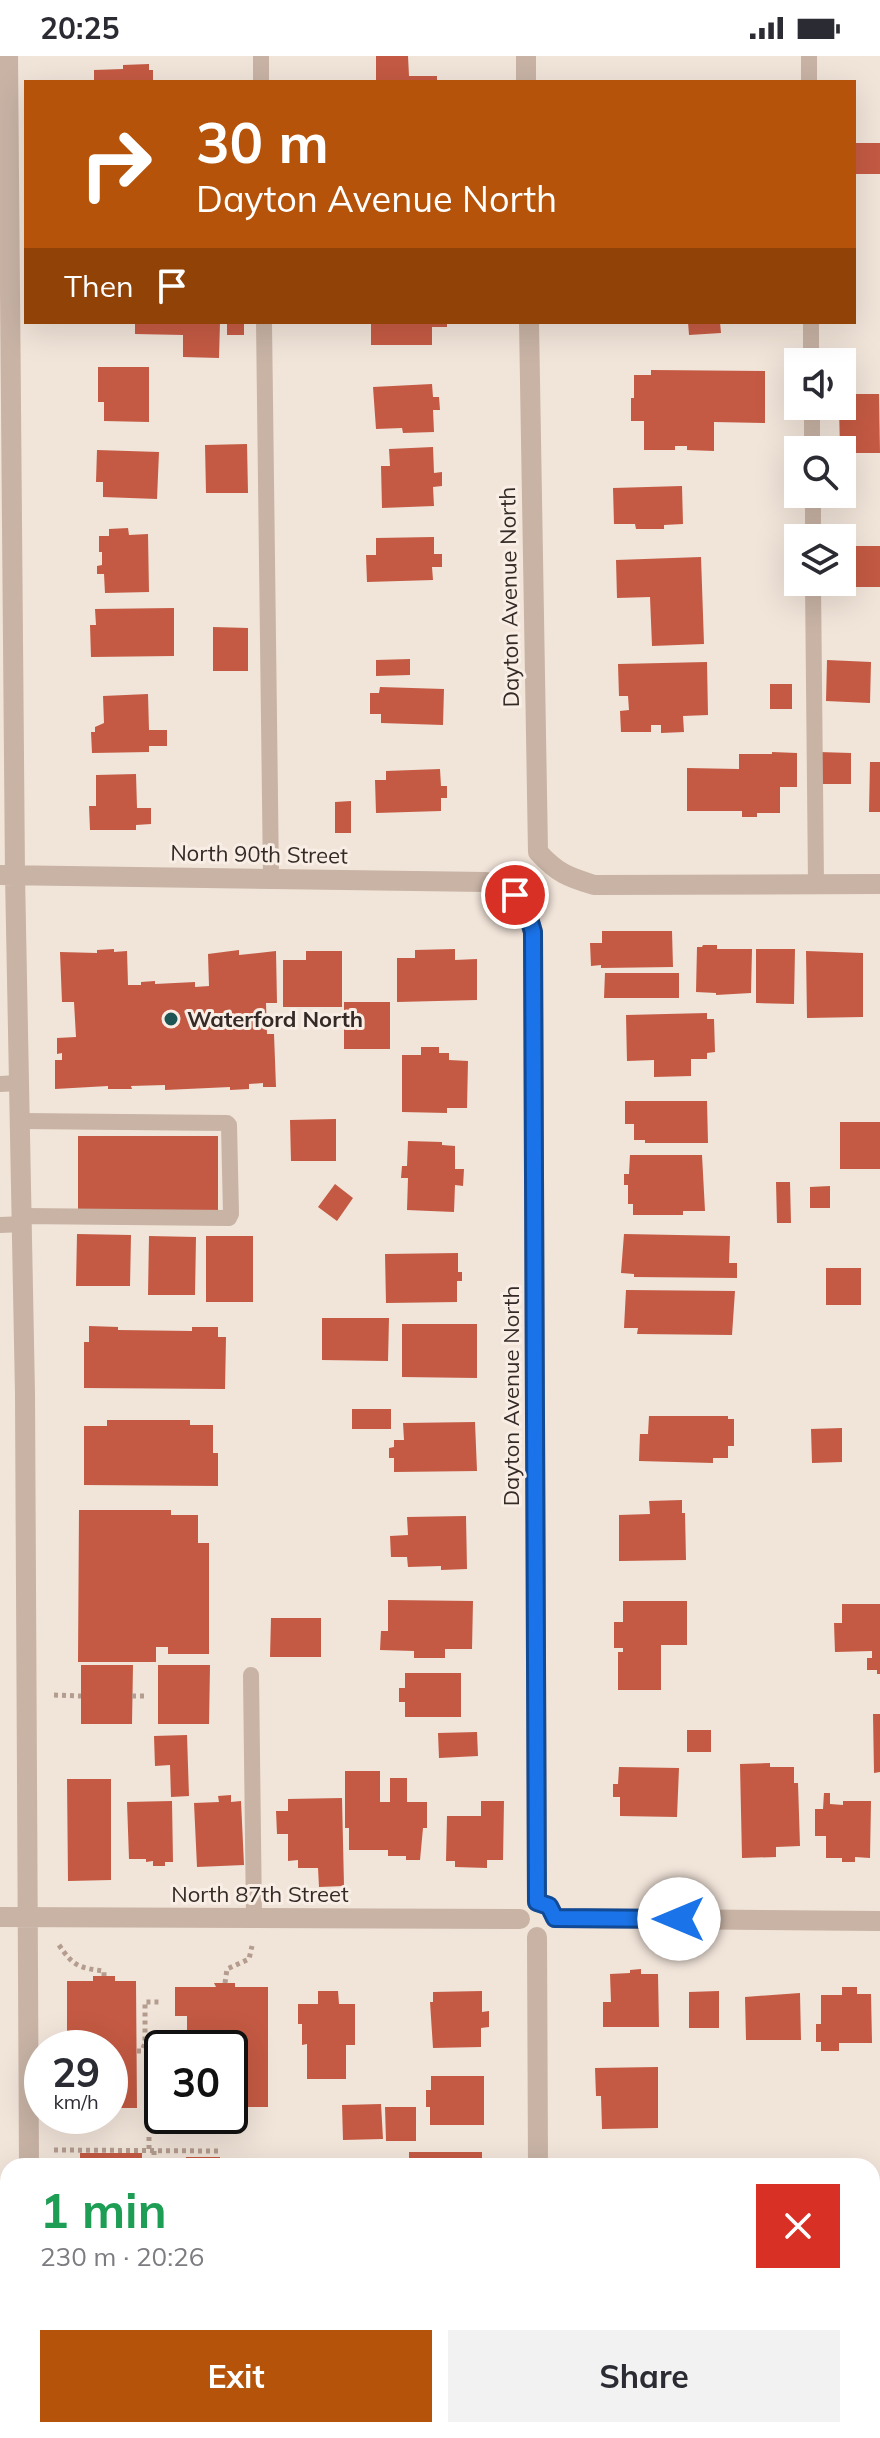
<!DOCTYPE html>
<meta charset="utf-8">
<style>
:root{--surface:#fff;--page:#f2f2f3;--text:#2b2b33;--muted:#7c7c81;--accent:#b45309}
body{margin:0;font-family:Mulish,sans-serif;background:var(--page);color:var(--text);height:100vh;display:flex;flex-direction:column;font-size:30px;white-space:nowrap}
*{box-sizing:border-box;margin:0}
p{font-size:26px;color:var(--muted)}
.icon{flex:none;width:44px;height:44px;fill:none;stroke:currentColor;stroke-width:2;stroke-linecap:round;stroke-linejoin:round}
.map{position:relative;flex:1;overflow:hidden}
.panel{position:absolute;left:0px;top:2102px;width:880px;height:280px;display:flex;flex-direction:column;background:var(--surface);border-radius:24px 24px 0 0;box-shadow:0 8px 32px #0002}
.panel>*{flex:none}
.guide{position:absolute;left:24px;top:24px;width:832px;height:244px;border-radius:0px;box-shadow:0 8px 32px #0002;background:#b45309;color:#fff;overflow:hidden}
.tools{position:absolute;left:784px;top:292px;display:grid;gap:16px}
.tools a{display:grid;place-items:center;width:72px;height:72px;border-radius:0px;background:var(--surface);box-shadow:0 8px 32px #0002;font-size:40px}
.speed{position:absolute;left:24px;top:1974px;display:flex;gap:16px;font-size:40px;font-weight:700;text-align:center}
.speed>*{display:grid;place-content:center;width:104px;height:104px;border-radius:50%;background:var(--surface);box-shadow:0 8px 32px #0002;line-height:1}
.speed small{font-size:20px;font-weight:400}
.speed .limit{border:4px solid #111;border-radius:12px;background:#fff;color:#111}
.pin{position:absolute;display:grid;place-items:center;width:68px;height:68px;color:#fff;margin:-34px;border:4px solid #fff;border-radius:50%;box-shadow:0 2px 8px #0007}
.me{position:absolute;width:88px;margin:-44px;rotate:270deg;stroke-linejoin:round;filter:drop-shadow(0 0 6px #0008)}
.turn{display:flex;align-items:center;gap:28px;height:168px;padding:0 40px;font-size:36px}
.turn .icon{width:104px;height:104px;stroke-width:2.5}
.turn b{display:block;font-size:56px;line-height:68px}
.then{display:flex;align-items:center;height:76px;padding:0 40px;background:#0003;gap:16px;font-size:30px}
.round{display:grid;place-items:center;flex:none;width:84px;height:84px;border-radius:0px;background:var(--page)}
.summary{display:flex;align-items:center;justify-content:space-between;height:136px;padding:0 40px}
h1{font-size:48px;font-weight:700;line-height:60px;color:#1e9e55}
.cta{display:flex;gap:16px;margin-top:auto;padding:16px 40px}
.cta a{flex:1;height:92px;border-radius:0px;background:var(--accent);color:#fff;font-size:32px;font-weight:700;line-height:92px;text-align:center}
.cta a+a{background:var(--page);color:var(--text)}
.status{display:flex;justify-content:space-between;align-items:center;height:56px;padding:0 40px;background:var(--surface);direction:ltr}
.status svg{height:22px;fill:currentColor}
.map>svg:first-child{display:block}
</style>
<div class="status"><b>20:25</b><svg viewBox="0 0 49 12"><path d="M0 12V9h3v3zM5 12V6h3v6zM10 12V3h3v9zM15 12V0h3v12zM26 1h20v11H26zM47 4h2v5h-2z"/></svg></div>
<div class="map">
<svg width="880" height="2382" viewBox="0 0 880 2382">
<rect width="100%" height="100%" fill="#f1e4d9"/>
<g fill="none" stroke-linecap="round" stroke-linejoin="round">
<path stroke="#78adac" stroke-width="10" d="M573,2382V2374"/>
</g>
<path fill="#c45a43" d="M376,0H408L409,20H437V26H376Z
M149,8V14H153V26H94V14L123,13V9Z
M854,87H880V118H854Z
M135,266H220L219,302L183,301V279L135,278Z
M227,266H244V279H227Z
M371,266H447V271H432V289H371Z
M688,266H720L721,277L689,279Z
M98,311H149V366L104,365V346H98Z
M651,314L765,315V367L714,366V395L687,394V390H675V394H644V365H631V342H634V319H651Z
M432,328L433,341H439L440,354H433L434,376L403,377L402,372L376,373L373,331Z
M842,338H879L880,397H842V394H840L839,350H842Z
M247,388L248,437H206L205,389Z
M433,391L434,417L442,416V430L433,431L434,450L382,452L381,410H390L389,393Z
M97,394L159,396L157,443L103,441V426H96Z
M682,430L683,468L664,469V473H636L635,468H614L613,432Z
M128,472L129,479L148,478L149,536L105,537L104,518H97V510L102,509V496H99V480H109V473Z
M434,481V498H442V511H432L433,524L367,526L366,499H376V482Z
M852,490H880V531H852Z
M701,501L704,588L652,590L650,541L617,542L616,504Z
M174,552V600L91,601L90,569H96L95,553Z
M213,571L248,572V615H213Z
M410,603V619L376,620V604Z
M827,604L871,606L870,647L826,645Z
M707,606L708,659L683,660L684,676L661,677V669H651V676H621L620,655L629,654L628,640H619L618,608Z
M770,628H792V653H770Z
M380,631L444,633L443,669L381,667V658H370V637H379Z
M148,638L149,674H167V690H149V696L92,697L91,676H95V671L104,667L103,640Z
M772,696L797,697V731H780V757H757V761H742V755H687V712L739,713V698H772Z
M819,696L851,697V728H818Z
M870,706H880V756H869Z
M440,713L441,730H447V742H441V755L376,757L375,724H386V715Z
M136,718L137,752H151V768L136,769V774H90L89,750H96V719Z
M351,745V777H335V746Z
M602,875H672L673,911L601,912V909L591,910L590,887H602Z
M703,889H717V893H752L751,937L716,939V937L696,936L697,891H702Z
M114,893V896L127,895L128,929H141V926L155,925V928L195,926V931L209,930L208,898L239,894V899L276,895L277,947H266L267,978H274L276,1031H263V1027L249,1028V1033L230,1034V1031L165,1034V1029L131,1030L132,1033H108V1030L55,1033V1004H62V997L57,998V982L76,981L74,946H62L60,896L97,897V894Z
M455,893V904L477,903V944L397,946V902H415V894Z
M756,893H795L794,948L756,947Z
M306,895H342V951H283V904H306Z
M806,895L863,897V961L807,962Z
M605,917H679V942H604Z
M344,946H390V993H344Z
M707,957V963H714L715,996L707,997V1003H691V1020L654,1021V1004L627,1005L626,959Z
M421,991H439V997H449V1004L468,1005L467,1052H447V1057L402,1056V999H421Z
M625,1045H707L708,1087H645V1084H634V1068H625Z
M336,1063V1105H291L290,1064Z
M840,1066H880V1113H840Z
M78,1080H218V1154H78Z
M408,1085L442,1086V1089L455,1090V1113H464L463,1130L455,1129L454,1156L407,1154L408,1122H401L402,1110H407Z
M630,1099H702L705,1155H683V1159H633V1148H628V1129H624V1118H629Z
M776,1126H790L791,1167H777Z
M335,1128L353,1142L337,1165L318,1151Z
M830,1130V1152H810V1131Z
M77,1178L131,1179L130,1230H76Z
M624,1178L730,1180L729,1207H737V1222L634,1221V1218L621,1217Z
M149,1180L196,1181L195,1239H148Z
M206,1180H253V1246H206Z
M458,1197V1216H462V1225H457V1246L386,1247L385,1198Z
M826,1212H861V1249H826Z
M626,1234L735,1235L732,1279L637,1278L638,1272H624Z
M322,1262H389L388,1305L322,1304Z
M402,1268H477V1322L402,1321Z
M89,1270L118,1271V1274L192,1275V1271H218V1281H226L225,1333L84,1332V1286H89Z
M352,1353H391V1373H352Z
M649,1360H728V1363H734V1390H728V1402H713V1407L639,1405L640,1378H648Z
M107,1364H190V1369H213V1397H218V1430L84,1429V1370H107Z
M475,1366L477,1415L394,1416V1402H389V1392L394,1391V1384H404L403,1367Z
M842,1372V1406L812,1407L811,1373Z
M682,1444V1457H685L686,1504L619,1505V1459L650,1458L649,1445Z
M79,1454H171V1459H198V1487H209V1598H168V1591H156V1606H78Z
M466,1460L467,1513L441,1514V1510L408,1511L407,1501H391L390,1480L408,1479L407,1461Z
M388,1544L473,1545L472,1593H445V1602H414V1595L380,1594L381,1575H388Z
M623,1545H687V1589H661V1634H618V1596H623V1592H614V1566H623Z
M842,1548H880V1618H877V1614H867V1602H872V1595L835,1596L834,1567H842Z
M271,1562H321V1601H270Z
M81,1609H133L132,1668H81Z
M158,1609H210L209,1668H158Z
M405,1617H461V1661H405V1646H399V1632H405Z
M873,1658H880V1716L874,1717Z
M687,1674H711V1696H687Z
M477,1676L478,1700L439,1702L438,1677Z
M187,1679L189,1740L171,1741L170,1709L155,1710L154,1680Z
M770,1707V1711H794V1727H798L800,1790L776,1791V1801L742,1802L740,1708Z
M619,1711L679,1712L677,1761L620,1760V1741H613V1728H618Z
M345,1715H380V1746H390V1722H407V1746H427V1772H423L420,1804H406V1800H388V1794H349V1772H345Z
M67,1723H111V1824L68,1825Z
M824,1737H830V1748L843,1749V1745H871L870,1802L855,1801V1806H842V1802H826V1780H815V1753H823Z
M231,1739V1746L241,1745L244,1809L197,1811L194,1747L219,1746L218,1740Z
M342,1742L344,1830L319,1831L318,1812H298V1804L288,1805V1778H277L276,1755H288V1743Z
M172,1745L173,1806H165V1810H153V1805L146,1806V1803H129L127,1746Z
M481,1745H504L503,1804H487V1812L455,1811V1805H446L447,1760H481Z
M641,1913V1918H658L659,1971H603V1946H611L610,1918L630,1917V1914Z
M93,1920H115V1925H136L137,2052H110V1992H67V1925H93Z
M214,1927H235V1931H268V2051H230V1992H187V1960H175V1931H216Z
M842,1931H857V1938H871L872,1987H839V1995H821V1986H816V1968H821V1939H842Z
M318,1935H338L339,1948H355V1989H346V2023H307V1988L302,1989V1968H298V1948H318Z
M482,1935V1956L489,1955V1971L481,1972V1991L433,1992L430,1946H433V1936Z
M719,1935V1972H689V1936Z
M800,1937L801,1984H746L745,1941Z
M658,2011V2072L602,2073L601,2040H596L595,2012Z
M431,2020H484V2069H430V2051H426V2034H431Z
M381,2048L383,2083L343,2084L342,2049Z
M385,2051H416V2085H386Z
M409,2096H482V2110H409Z
M80,2097H142V2110H80Z
M186,2101H220V2110H185Z
M819,2105H846V2110H819Z
M872,2170H875L877,2226L872,2227Z
M873,2347H880V2382H873Z
M414,2374H471V2382H414Z
M603,2374H651V2382H603Z
M708,2374H738V2382H708Z
M755,2374H797V2382H756Z
M802,2374H861V2382H803Z"/>
<g fill="none" stroke-linecap="round" stroke-linejoin="round">
<path stroke="#b49d8f" stroke-width="5" stroke-dasharray="4 4" stroke-linecap="butt" d="M54,1639L81,1640
M132,1640H147
M59,1889C73,1910 79,1912 104,1915V1920
M225,1927L227,1913L249,1903L252,1890
M137,1995H142L145,1987V1946H162
M149,2081V2095
M54,2094L218,2095
M154,2095V2110
M578,2382V2374"/>
<path stroke="#c8b3a5" stroke-width="16" d="M261,0V26
M809,0V26
M264,266L271,822
M811,266V306
M812,350V394
M813,438V482
M813,526L816,828
M0,1028L19,1027
M21,1065L227,1067L229,1069L231,1158L229,1162L22,1160
M0,1169L23,1168
M251,1619L254,1862"/>
<path stroke="#c8b3a5" stroke-width="20" d="M8,0L15,819L25,1338L29,2110
M526,0V26
M529,266L538,796C557,817 568,821 594,829L880,828
M0,819L486,826C517,836 524,845 533,876L537,1846
M0,1861L520,1863
M555,1862L880,1865
M537,1881L538,2110
M872,2282H880
M31,2374L32,2382
M541,2374V2382"/>
</g>
<g fill="none" stroke-linecap="round" stroke-linejoin="round">
<g stroke="#114b97" stroke-width="20">
<path id="route" d="M515,839L527,855L533,876L537,1846L549,1850L555,1862L679,1863"/>
</g>
<use href="#route" stroke="#1a73e8" stroke-width="14"/>
</g>
<circle fill="#1d5555" stroke="#f9eee5" stroke-width="3" cx="171" cy="963" r="8"/>
<g text-anchor="middle" dominant-baseline="central" stroke-width="6" stroke-linejoin="round" paint-order="stroke">
<g font-size="22" fill="#342a26" stroke="#f9eee5">
<text transform="translate(509 541) rotate(-91)">Dayton Avenue North</text>
<text transform="translate(259 798) rotate(1)">North 90th Street</text>
<text transform="translate(511 1340) rotate(-90)">Dayton Avenue North</text>
<text x="260" y="1838">North 87th Street</text>
</g>
<g font-size="22" font-weight="bold" fill="#342a26" stroke="#f9eee5" text-anchor="start">
<text x="187" y="963">Waterford North</text>
</g>
</g>
</svg>
<div class="tools">
<a><svg class="icon" aria-label="sound" viewBox="0 0 24 24"><path d="M4 9h4l5-4v14l-5-4H4zM17 9q2 3 0 6"/></svg></a>
<a><svg class="icon" aria-label="search" viewBox="0 0 24 24"><circle cx="10" cy="10" r="6"/><path d="M15 15l6 6"/></svg></a>
<a><svg class="icon" aria-label="layers" viewBox="0 0 24 24"><path d="M12 4l9 5-9 5-9-5zM3 14l9 5 9-5"/></svg></a>
</div>
<div class="speed"><div>29<small>km/h</small></div><div class="limit">30</div></div>
<div class="pin" style="left:515px;top:839px;background:#d93025"><svg class="icon" aria-label="arrive" viewBox="0 0 24 24"><path d="M6 21V4h12l-3 4 3 4H6"/></svg></div>
<svg class="me" style="left:679px;top:1863px" viewBox="-20 -20 40 40"><circle r="19" fill="#fff"/><path d="M0-13L10 11 0 6-10 11z" fill="#1a73e8"/></svg>
<div class="guide">
<div class="turn"><svg class="icon" aria-label="right" viewBox="0 0 24 24"><path d="M7 20v-9h11M14 6l5 5-5 5"/></svg><div><b>30 m</b>Dayton Avenue North</div></div>
<div class="then">Then<svg class="icon" aria-label="arrive" viewBox="0 0 24 24"><path d="M6 21V4h12l-3 4 3 4H6"/></svg></div>
</div>
<section class="panel">
<div class="summary"><div><h1>1 min</h1><p>230 m · 20:26</p></div><a class="round" style="background:#d93025;color:#fff"><svg class="icon" aria-label="close" viewBox="0 0 24 24"><path d="M6 6l12 12M18 6L6 18"/></svg></a></div>
<div class="cta"><a>Exit</a><a>Share</a></div>
</section>
</div>
